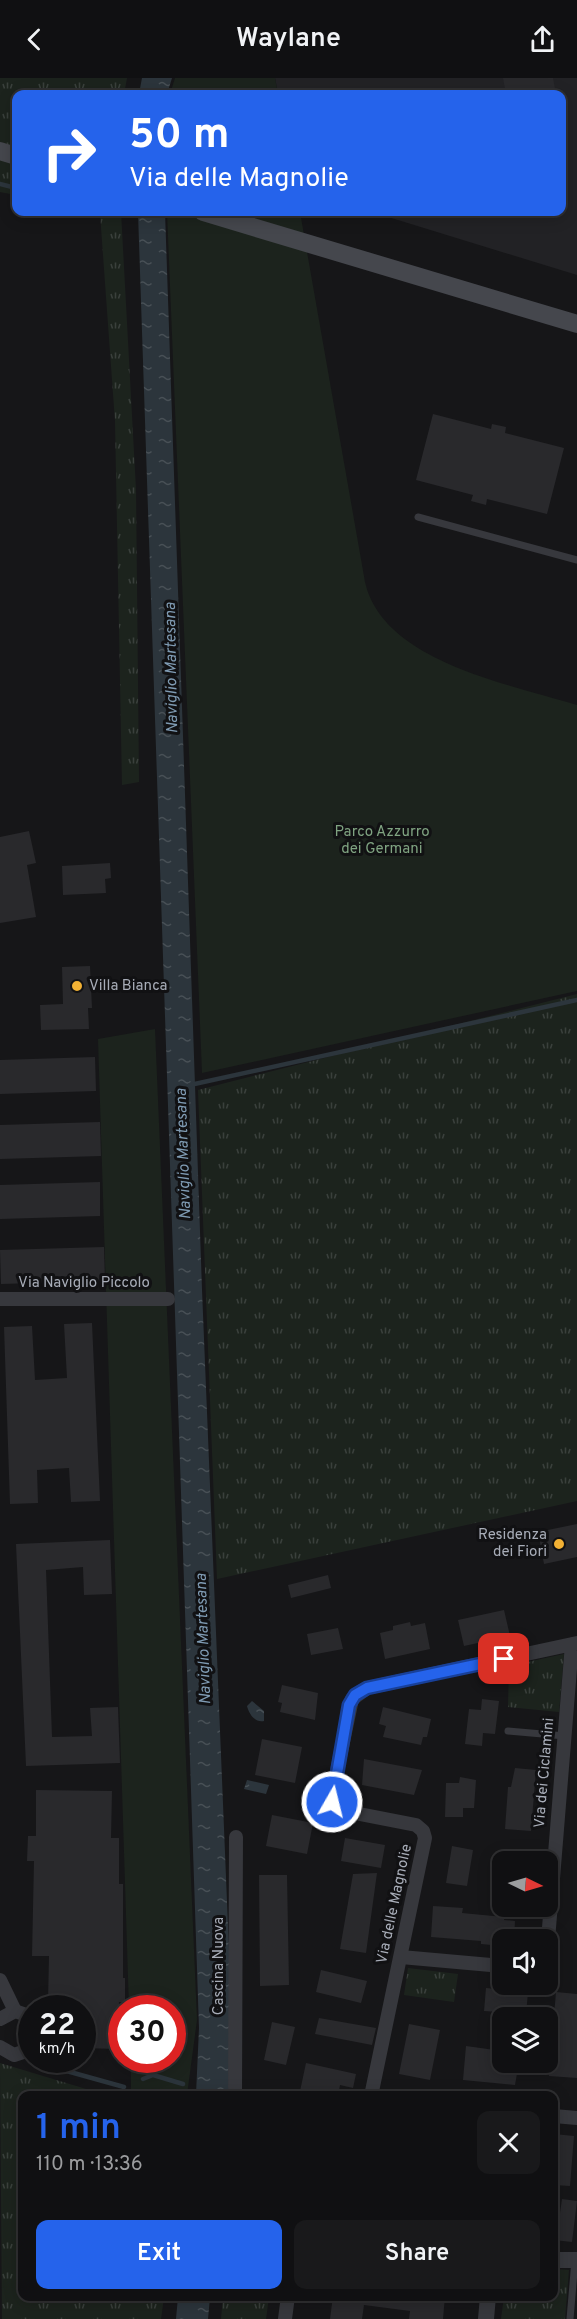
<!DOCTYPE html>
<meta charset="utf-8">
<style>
:root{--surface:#101012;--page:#19191b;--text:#f1f3f6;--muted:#9c9d9f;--line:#303032;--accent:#2563eb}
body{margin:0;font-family:Overpass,sans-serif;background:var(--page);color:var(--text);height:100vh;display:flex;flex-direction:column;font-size:22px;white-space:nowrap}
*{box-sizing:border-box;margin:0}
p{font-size:20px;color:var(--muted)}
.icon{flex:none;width:33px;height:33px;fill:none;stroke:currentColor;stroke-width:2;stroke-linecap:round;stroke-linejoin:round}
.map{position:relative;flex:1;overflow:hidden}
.sheet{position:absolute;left:18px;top:2013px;width:540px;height:210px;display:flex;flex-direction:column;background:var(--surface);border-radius:12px;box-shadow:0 3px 15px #0003,0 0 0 2px var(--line)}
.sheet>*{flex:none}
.banner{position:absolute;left:12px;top:12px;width:554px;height:126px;border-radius:12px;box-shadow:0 3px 15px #0003,0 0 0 2px var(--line);background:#2563eb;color:#fff;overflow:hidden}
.needle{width:39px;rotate:95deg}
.fabs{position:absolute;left:492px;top:1773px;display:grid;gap:12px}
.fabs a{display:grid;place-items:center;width:66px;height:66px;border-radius:12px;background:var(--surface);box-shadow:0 3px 15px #0003,0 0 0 2px var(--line);font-size:30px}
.speed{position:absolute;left:18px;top:1917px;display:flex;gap:12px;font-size:30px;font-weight:700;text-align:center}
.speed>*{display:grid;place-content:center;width:78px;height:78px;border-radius:50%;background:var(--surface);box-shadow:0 3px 15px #0003,0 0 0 2px var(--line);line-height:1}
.speed small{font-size:15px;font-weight:400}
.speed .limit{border:9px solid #d22;background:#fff;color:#111}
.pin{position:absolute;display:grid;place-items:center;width:51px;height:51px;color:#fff;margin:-26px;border-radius:12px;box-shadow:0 3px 9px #0006}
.me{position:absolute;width:66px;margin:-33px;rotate:8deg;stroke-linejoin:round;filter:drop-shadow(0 0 4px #0008)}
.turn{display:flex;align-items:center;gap:21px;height:126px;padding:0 18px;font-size:27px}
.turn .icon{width:78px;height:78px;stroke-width:2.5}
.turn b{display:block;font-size:42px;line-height:51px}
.round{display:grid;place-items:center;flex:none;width:63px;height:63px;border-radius:12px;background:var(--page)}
.headline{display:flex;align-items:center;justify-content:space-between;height:102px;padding:0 18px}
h1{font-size:36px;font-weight:600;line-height:45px;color:var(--accent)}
.action{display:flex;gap:12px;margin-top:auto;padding:12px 18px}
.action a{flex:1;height:69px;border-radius:12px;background:var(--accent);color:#fff;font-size:24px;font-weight:600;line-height:69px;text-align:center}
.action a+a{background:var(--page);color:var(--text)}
header{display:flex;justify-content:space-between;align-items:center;height:78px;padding:0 18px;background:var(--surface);font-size:27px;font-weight:600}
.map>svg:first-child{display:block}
</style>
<header><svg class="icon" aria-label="back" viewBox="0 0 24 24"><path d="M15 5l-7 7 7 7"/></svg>Waylane<svg class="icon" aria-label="share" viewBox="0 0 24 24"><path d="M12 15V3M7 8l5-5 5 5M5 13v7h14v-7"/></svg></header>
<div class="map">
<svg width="577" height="2241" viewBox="0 0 577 2241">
<defs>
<pattern id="grass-tufts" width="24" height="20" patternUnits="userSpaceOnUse" patternTransform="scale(1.5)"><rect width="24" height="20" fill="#1c231d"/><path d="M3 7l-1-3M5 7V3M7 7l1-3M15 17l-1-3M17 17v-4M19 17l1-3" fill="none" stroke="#3a403c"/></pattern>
<pattern id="water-ripples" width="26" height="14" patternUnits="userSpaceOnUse" patternTransform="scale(1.5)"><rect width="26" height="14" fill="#2c353c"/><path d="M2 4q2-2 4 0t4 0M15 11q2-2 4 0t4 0" fill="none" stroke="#485056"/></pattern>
</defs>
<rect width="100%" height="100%" fill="#161618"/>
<path fill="#222225" d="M275,0H577V197L372,134H561V16H278Z"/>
<path fill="url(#grass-tufts)" d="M0,0H127L124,16H16V117L0,114Z
M92,134H121L136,412L139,704L122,707L115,343L100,135Z
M577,916V1423L217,1501L198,1012Z
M564,1576L559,1634L508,1629L509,1588Z
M408,1890L458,1896L454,1924L404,1917Z
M0,1985L106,2017L22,2018V2218L164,2219L161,2241H2Z
M554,2191L569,2192L565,2241H501L504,2219L554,2218Z
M223,2219H269L266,2241H221Z"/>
<path fill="#1c231d" d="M175,0H275L278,16H170Z
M167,134H300L365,504C383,584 510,606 577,627V913L202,995Z
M155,951L197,1942L187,2017H131V1982H172V1930H129L100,1025L98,961Z"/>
<path fill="url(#water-ripples)" d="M142,0H172L167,16H139Z
M138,134H165L202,1212L231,1922L228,2018L196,2017L199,1950Z
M252,1623L264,1633V1643C255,1645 249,1636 247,1628Z
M247,1702L269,1707L266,1716L244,1711Z
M178,2219H210L208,2241H176Z"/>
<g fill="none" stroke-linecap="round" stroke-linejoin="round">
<path stroke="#2c353c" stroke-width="4.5" d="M0,106L16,110
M190,1007L577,922
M63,1992L124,2009
M143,2001L153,1997L183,2006"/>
</g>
<path fill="#29292c" d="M503,0H553L556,16H506Z
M433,336L491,351L492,346L506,349L505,355L564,370L547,436L487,421L486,427L471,423L473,417L416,402Z
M29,753L36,785L27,787L36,839L0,845V759Z
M110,785L111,800L105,801L106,815L63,817L62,788Z
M90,888L92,930H88L89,951L41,952L40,927L63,926L62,889Z
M95,979L96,1013L0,1016V982Z
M100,1044L101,1078L0,1081V1047Z
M100,1104V1138L0,1141V1107Z
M104,1169L105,1203L1,1206L0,1172Z
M92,1245L100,1423L71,1424L69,1390L37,1392L38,1425L10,1426L4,1249L32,1248L35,1302L67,1300L64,1246Z
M577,1446V1479L544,1486L538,1454Z
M110,1462L112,1516L84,1517L83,1489L46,1492L52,1659L92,1658L90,1630L118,1629L120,1685L26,1688L16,1466Z
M328,1497L331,1510L291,1520L288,1507Z
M504,1532L510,1558L464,1568L458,1542Z
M410,1544L411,1548L425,1545L430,1571L385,1581L380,1555L393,1552V1548Z
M338,1550L343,1571L311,1577L307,1556Z
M282,1607L318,1615L315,1642L280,1634L282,1625L278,1624Z
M482,1621L499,1623L495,1656L483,1655L482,1668L465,1666L469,1631L481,1632Z
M383,1629L431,1641L427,1659H423L421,1667L383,1659L386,1648L379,1646Z
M262,1661L302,1669L295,1705L255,1697Z
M364,1681L422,1692L414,1717L362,1707Z
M515,1690L536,1692L531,1753L505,1751L508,1709H511Z
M460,1699L476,1702L474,1730H463V1739H445L446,1705H459Z
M36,1712L112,1713L111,1760H119V1806H123V1900H125V1924H119L118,1971L82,1970V1924H48L49,1878H32L34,1783H27L28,1758H36Z
M272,1737L313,1745L307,1776L266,1768Z
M345,1760L385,1767L381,1790L341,1783Z
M452,1768L473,1772L467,1808L446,1805Z
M377,1795L366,1875L340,1871L353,1796Z
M259,1797H287L289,1907L260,1908Z
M433,1828L463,1830L462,1835L504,1839V1842L515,1843L514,1862H502V1868L481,1866V1863L431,1859Z
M321,1892L367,1903L361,1925L316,1914Z
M486,1910L528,1914L526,1936L484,1933Z
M556,1914L577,1916V2000L549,1998Z
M319,1940L376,1950L372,1967L315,1956Z
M272,1944L295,1949L286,1987L264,1982Z
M409,1946L440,1952L430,2002L399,1996Z
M466,1968L502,1973V1984H519L515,2007L463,2002Z
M306,1985L356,1996L353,2010L340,2007L338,2018H299Z
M554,2056L574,2058L570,2108L554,2107Z
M562,2121L577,2123L572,2164L554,2162V2134L560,2135Z
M333,2218H445L443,2241H409L410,2233L364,2227L362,2241H330Z"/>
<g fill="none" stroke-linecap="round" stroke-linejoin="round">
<path stroke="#37383d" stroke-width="7" d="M418,439L577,482
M508,1653L565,1658
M570,2241L575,2182"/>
<path stroke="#37383d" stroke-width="14" d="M0,1221H168
M548,1862L572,1566
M401,1879L502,1888
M0,1902L15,1933
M0,1941L15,1933L32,1939
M0,1969L14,1977L32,1971
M235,2018L236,1759
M371,2018L425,1760L423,1753L416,1747L339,1732L333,1727L332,1717L352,1621L367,1610L577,1565
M554,2038L577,2040
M285,2241L288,2218"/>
<path stroke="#37383d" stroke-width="16" d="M554,2182H577
M486,2241L488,2218"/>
<path stroke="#45474d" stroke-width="18" d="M0,73L16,78
M203,134L577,246"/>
</g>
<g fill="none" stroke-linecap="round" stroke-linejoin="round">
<g stroke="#184099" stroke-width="15">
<path id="route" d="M332,1724L349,1627L355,1617L367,1610L504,1581"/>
</g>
<use href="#route" stroke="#2563eb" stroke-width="10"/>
</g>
<g fill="#f2b134" stroke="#111113" stroke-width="2">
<circle cx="77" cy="908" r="6"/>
<circle cx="559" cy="1466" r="6"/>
</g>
<g text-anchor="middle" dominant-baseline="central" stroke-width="6" stroke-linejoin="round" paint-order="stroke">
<g font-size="15" fill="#7fa381" stroke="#111113">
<text x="382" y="754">Parco Azzurro<tspan x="382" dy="17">dei Germani</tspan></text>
</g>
<g font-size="15" fill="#a8adb8" stroke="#111113" text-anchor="start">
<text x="89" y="908">Villa Bianca</text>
<text x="547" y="1457" text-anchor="end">Residenza<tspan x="547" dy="17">dei Fiori</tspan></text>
</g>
<g font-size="15" fill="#a8adb8" stroke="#111113">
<text x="84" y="1205">Via Naviglio Piccolo</text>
<text transform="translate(545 1695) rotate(-85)">Via dei Ciclamini</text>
<text transform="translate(395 1826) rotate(-78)">Via delle Magnolie</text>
<text transform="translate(219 1888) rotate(-90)">Cascina Nuova</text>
</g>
<g font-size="16" font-style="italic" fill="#7f9bb3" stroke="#111113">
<text transform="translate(172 590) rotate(-91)">Naviglio Martesana</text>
<text transform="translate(184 1076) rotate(-92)">Naviglio Martesana</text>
<text transform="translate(204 1561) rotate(-92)">Naviglio Martesana</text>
</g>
</g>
</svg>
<div class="fabs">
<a><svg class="needle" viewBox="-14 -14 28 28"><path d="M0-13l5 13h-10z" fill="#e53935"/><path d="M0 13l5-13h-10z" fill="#9c9d9f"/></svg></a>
<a><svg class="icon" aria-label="sound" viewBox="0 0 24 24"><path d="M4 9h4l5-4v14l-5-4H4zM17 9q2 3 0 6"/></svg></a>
<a><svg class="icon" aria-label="layers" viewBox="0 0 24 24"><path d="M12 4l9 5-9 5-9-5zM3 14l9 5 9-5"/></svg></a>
</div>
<div class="speed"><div>22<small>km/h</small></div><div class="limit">30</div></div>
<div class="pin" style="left:504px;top:1581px;background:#d93025"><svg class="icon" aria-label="arrive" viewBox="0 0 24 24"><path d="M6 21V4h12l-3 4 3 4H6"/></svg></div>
<svg class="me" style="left:332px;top:1724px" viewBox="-20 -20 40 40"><circle r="17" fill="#2563eb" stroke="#fff" stroke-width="3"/><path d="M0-11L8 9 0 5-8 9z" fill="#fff"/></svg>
<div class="banner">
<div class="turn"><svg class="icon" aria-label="right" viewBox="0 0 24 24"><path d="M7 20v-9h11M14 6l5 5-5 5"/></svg><div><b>50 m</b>Via delle Magnolie</div></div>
</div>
<section class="sheet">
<div class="headline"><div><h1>1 min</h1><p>110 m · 13:36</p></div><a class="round"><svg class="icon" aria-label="close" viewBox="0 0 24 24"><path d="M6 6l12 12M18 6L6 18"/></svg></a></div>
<div class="action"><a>Exit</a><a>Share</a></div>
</section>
</div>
